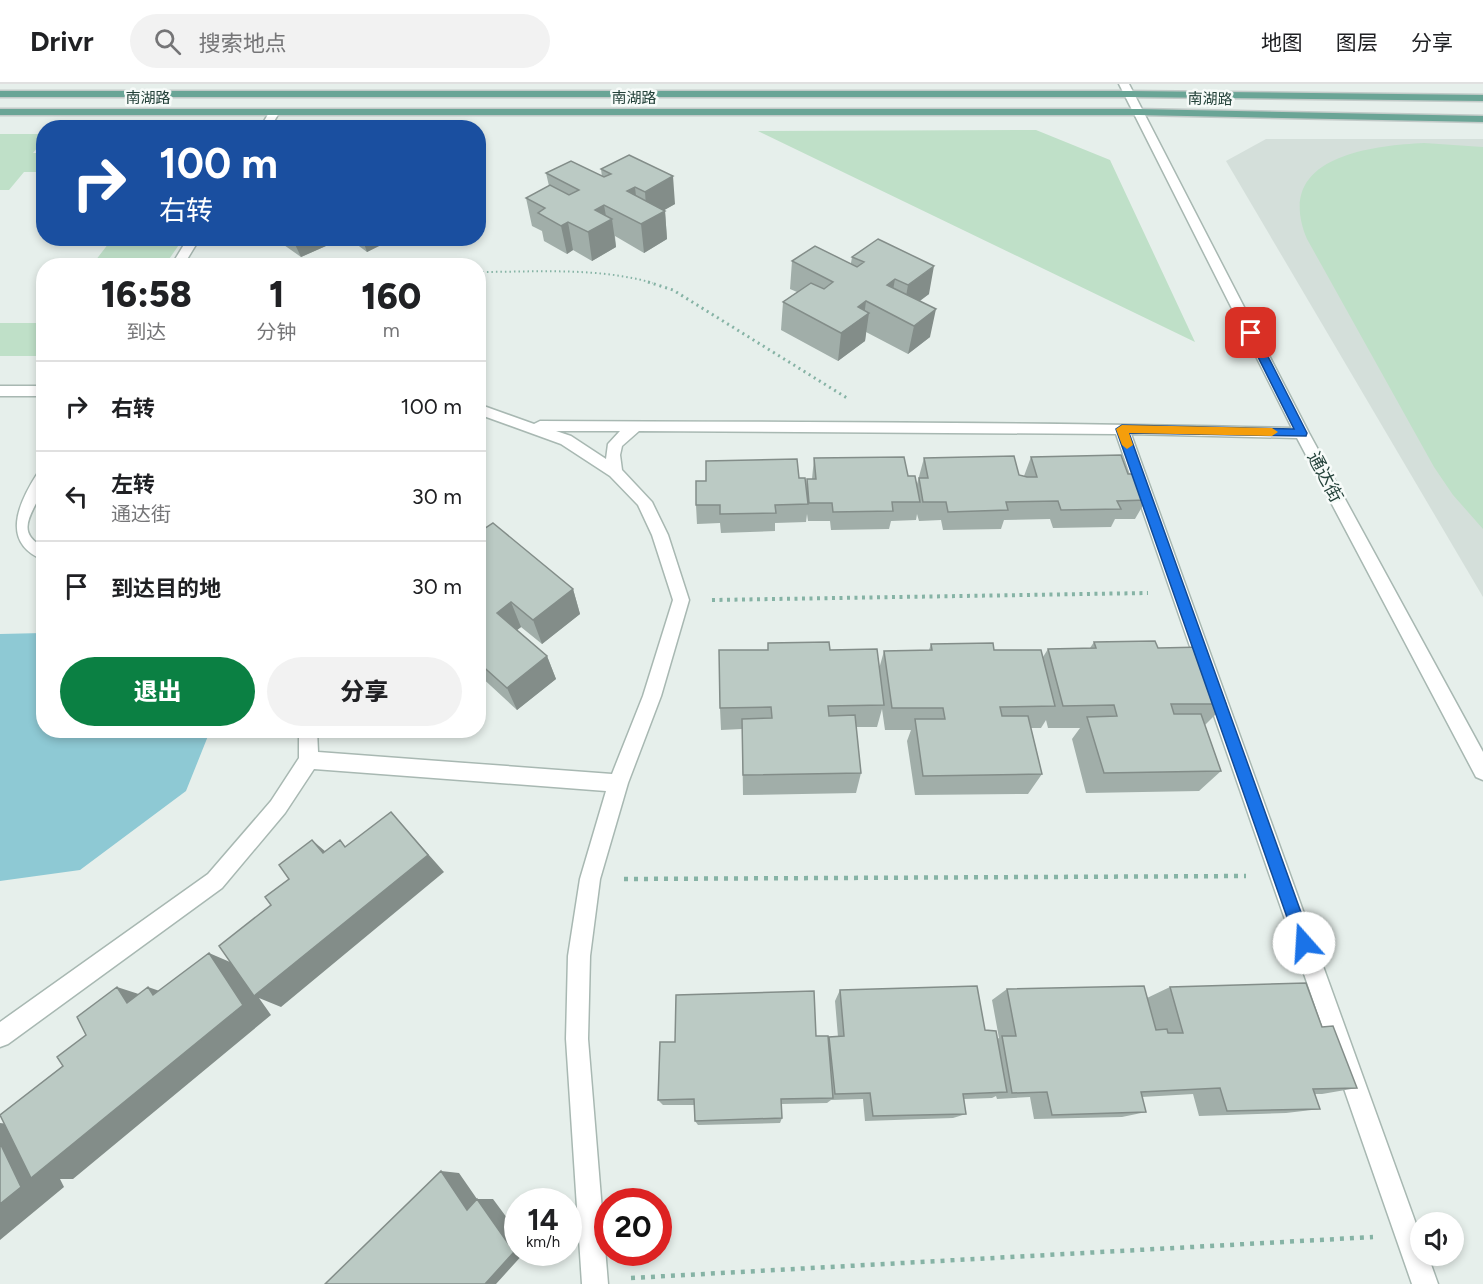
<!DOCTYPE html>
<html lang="zh">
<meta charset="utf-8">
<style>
:root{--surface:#fff;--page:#f2f2f2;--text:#202124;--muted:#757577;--line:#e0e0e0;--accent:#0b8043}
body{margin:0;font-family:Figtree,"Noto Sans SC",sans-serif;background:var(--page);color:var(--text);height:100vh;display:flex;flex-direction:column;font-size:22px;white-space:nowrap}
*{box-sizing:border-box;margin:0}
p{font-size:20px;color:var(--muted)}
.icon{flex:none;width:33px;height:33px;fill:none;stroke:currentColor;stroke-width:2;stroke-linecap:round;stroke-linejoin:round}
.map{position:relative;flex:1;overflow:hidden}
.side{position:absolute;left:36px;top:174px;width:450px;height:480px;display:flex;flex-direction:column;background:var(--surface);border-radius:24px;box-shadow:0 3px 9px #0003}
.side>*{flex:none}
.top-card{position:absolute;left:36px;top:36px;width:450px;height:126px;border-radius:24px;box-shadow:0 3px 9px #0003;background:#1a4fa0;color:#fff;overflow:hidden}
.controls{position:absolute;left:1410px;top:1128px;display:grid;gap:12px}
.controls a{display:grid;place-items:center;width:54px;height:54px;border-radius:50%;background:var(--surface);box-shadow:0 3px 9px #0003;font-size:30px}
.speed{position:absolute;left:504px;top:1104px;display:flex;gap:12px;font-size:30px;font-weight:700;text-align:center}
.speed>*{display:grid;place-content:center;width:78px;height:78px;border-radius:50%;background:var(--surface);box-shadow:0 3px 9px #0003;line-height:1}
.speed small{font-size:15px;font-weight:400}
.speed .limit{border:9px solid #d22;background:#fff;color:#111}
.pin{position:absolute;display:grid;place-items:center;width:51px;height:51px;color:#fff;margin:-26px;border-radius:12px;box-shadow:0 3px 9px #0006}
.me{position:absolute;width:66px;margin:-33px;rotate:341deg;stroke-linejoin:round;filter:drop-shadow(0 0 4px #0008)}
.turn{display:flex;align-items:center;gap:21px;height:126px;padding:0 24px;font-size:27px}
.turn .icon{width:78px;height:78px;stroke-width:2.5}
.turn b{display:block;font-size:42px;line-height:51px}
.eta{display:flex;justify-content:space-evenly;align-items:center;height:102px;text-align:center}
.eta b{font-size:36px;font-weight:800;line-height:42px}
.cta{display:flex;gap:12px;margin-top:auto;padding:12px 24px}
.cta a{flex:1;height:69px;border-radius:36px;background:var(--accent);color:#fff;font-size:24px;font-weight:800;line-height:69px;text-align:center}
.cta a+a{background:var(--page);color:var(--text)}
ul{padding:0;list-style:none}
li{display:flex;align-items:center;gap:18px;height:90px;padding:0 24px;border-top:2px solid var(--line)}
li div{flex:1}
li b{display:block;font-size:22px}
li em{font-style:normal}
header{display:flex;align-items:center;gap:36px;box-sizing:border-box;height:84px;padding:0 30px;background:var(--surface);border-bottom:2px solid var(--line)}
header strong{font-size:28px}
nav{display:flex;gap:33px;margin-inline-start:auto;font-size:21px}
.search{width:420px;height:54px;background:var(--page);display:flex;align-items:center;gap:15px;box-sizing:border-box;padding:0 21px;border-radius:33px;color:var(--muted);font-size:22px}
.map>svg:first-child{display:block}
</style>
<header>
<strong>Drivr</strong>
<div class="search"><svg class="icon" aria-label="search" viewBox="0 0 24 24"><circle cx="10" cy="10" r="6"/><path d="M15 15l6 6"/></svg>搜索地点</div>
<nav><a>地图</a><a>图层</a><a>分享</a></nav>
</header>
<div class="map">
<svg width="1483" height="1200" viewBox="0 0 1483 1200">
<rect width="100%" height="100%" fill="#e6efeb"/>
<path fill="#d4dfda" d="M1266,55H1483V513L1226,77Z"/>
<path fill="#bfe0c8" d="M1036,46L1110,76L1195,258L758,47Z
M0,50H43V57L33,69H43V88H24L9,106H0Z
M1424,59L1483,63V445L1453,411L1434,383L1307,155C1273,74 1366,62 1424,59Z
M112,155V154L183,155L165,181H92Z
M0,239H43V272H0Z"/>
<path fill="#8ec9d4" d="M43,549L44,646L210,647L186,707L80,786L0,797V550Z"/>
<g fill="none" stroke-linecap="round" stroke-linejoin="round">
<g stroke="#a8b8b2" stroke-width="3">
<path id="minor" d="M1119,0H1129L1309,349L1483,668V696L1476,693L1297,354L1131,350L1420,1151V1172H1428L1438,1200H1412L1116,350L639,347L622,362L620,371L622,386L652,418L668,451L689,516L661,612L628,699L600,795L590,872L588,955L608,1200H582L566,955L568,872L580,795L606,707L314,685L285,729L222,804L8,960L0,963V938L208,790L271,717L299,674V646H317L318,668L612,690L643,612L673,516L652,451L638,421L610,392L561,360L478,330V320L534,340L540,337C791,338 1041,338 1292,344ZM556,347H620L608,360L606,375L571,352Z
M270,27L279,29L270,44H260Z
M188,154H200L183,182H171Z
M0,302H44V312H0Z
M44,386C44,392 45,400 43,405C35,426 12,448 44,463V476C0,459 18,419 39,387Z"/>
</g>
<g stroke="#c2cac8" stroke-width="3">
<path id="major" d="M0,7H1129L1483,11V17L1129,13H0Z
M0,25H1139L1483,32V38L1139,31H0Z"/>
</g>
<path stroke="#86b3a5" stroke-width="2" stroke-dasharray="1.5 3" stroke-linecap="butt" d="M478,188C536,188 597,183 653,199"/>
<path stroke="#86b3a5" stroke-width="3" stroke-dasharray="2 4" stroke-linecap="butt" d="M648,198L673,206L847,314"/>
<path stroke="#86b3a5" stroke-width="4" stroke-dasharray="3 4.5" stroke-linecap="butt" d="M712,516L1148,509"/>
<path stroke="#86b3a5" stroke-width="4.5" stroke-dasharray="4 6" stroke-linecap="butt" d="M624,795L1246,792
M631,1194L1373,1153"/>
<use href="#minor" fill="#fff" fill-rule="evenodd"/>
<use href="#major" fill="#6aa596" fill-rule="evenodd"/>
</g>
<path fill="#a1aea9" d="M601,85L675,120L664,126L665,127L667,155L644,169L615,152L616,163L592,177L573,166L567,170L544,157L542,147L532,142L526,114L549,102L546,89L602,93Z
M274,154H333L335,158L301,173Z
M348,154H395L367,168Z
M852,173L929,210L920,217L930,253L908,270L866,248L865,257L838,277L781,246L783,218L797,208L790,205L792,177L851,179Z
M1031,373L1128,390L1146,416L1135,435H1115L1111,443L1053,444L1050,435L1004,436L1001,445L943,446L941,436L919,437L917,430L916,436L891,437L889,445L831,446L830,437H808L807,430L806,438L775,439V447L721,449L720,439L697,440L696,421L799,394L806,404L807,395H812L814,374L908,392L917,400L924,374L1024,392Z
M478,449L573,505L580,530L542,560L521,543L517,546L547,572L556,595L517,626L478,590Z
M1094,558L1158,564L1226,620L1205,641L1221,687L1199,707L1086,709L1072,655L1080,644H1048L1046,636L1041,644H1031L1042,690L1028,710L915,711L907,657L911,646H885L882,625L877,643H856L861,689L856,709L743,711L742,645L721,646L720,624L830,566L879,585L884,567L929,566L931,560L994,566L1043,573L1048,565L1090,564Z
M1170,903L1322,943L1357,1004L1322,1010H1315L1320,1025L1286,1029L1199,1032L1193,1010L1142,1013L1146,1028L1122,1033L1034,1035L1030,1013L997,1015L996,1012L992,1014L964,1015L966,1030L953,1034L865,1037L863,1015L831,1016L827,1019L782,1020V1034L780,1039L698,1041L695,1037L694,1021H663L658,1016L816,952L828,956L829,953H838L835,917L840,906L985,946L997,955L999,954L992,916L1007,905L1147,914Z"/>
<path fill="#838d89" d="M673,92L675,120L647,136L645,108Z
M635,103L638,131L630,135L627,107Z
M604,121L607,138L612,135L616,163L592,177L588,148L595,126Z
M665,127L667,155L644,169L641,140Z
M568,138L573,166L567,170L561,142Z
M292,154H333L335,158L301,173Z
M362,154H395L367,168Z
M934,182L929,210L903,229L908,201Z
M895,195L890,223L887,201Z
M866,217L864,233L869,229L865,257L838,277L841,249L858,223Z
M936,225L930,253L908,270L914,242Z
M573,505L580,530L542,560L533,536Z
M511,518L521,543L507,554L497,529Z
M547,572L556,595L517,626L507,604Z
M391,728L444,788L281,923L259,914L271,931L73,1095H60L64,1103L0,1156V1039L34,1043L209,869L237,881Z
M312,756L333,774L323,769Z
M117,903L151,914L127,919Z
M148,903L180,914L153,911Z
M441,1087L459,1089L477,1115H493L518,1149V1168H525L496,1200H485Z"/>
<path fill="#bbcac4" stroke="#838d89" stroke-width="1.5" d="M629,71L673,92L645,108L635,103L627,107L665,127L641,140L604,121L595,126L612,135L588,148L568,138L561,142L538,129L545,124L526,114L550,101L569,111L579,106L546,89L571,77L604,93L611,90L601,85Z
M878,155L934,182L908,201L895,195L887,201L936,225L914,242L866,217L858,223L869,229L841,249L783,218L811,199L824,205L833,198L792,177L815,162L857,183L864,178L852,173Z
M1121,371L1128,390H1135L1146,416L1117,417L1121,425L1061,426L1058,417L1006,418L1008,426L948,428L946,418H923L919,394H928L924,374L1014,372L1019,391L1027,393H1037L1031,373Z
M904,373L908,392H915L920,418H892L893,427L833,428L832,419H809L807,395H816L814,374Z
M797,375L799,394H805L808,420L775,421L776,429L720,430V421H696V397H706V377Z
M493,439L573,505L533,536L511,518L497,529L547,572L507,604L478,578V449Z
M1155,557L1158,564L1204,563L1226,620H1171L1174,630H1201L1221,687L1104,689L1087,633L1117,632L1114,621L1063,622L1048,565L1096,564L1094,558Z
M829,558L830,566L877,565L884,621L828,622L829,632L855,631L861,689L743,691L742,635L772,634L771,623L720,624L719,566H768V559Z
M993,559L994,566H1041L1055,622L1000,623L1002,632H1028L1042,690L923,692L915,635H945L943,624H892L884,567L932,566L931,560Z
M391,728L428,771L254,912L219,862L271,821L265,813L289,795L279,781L312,756L323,769L340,756L345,763Z
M209,869L243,921L31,1094L0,1031L63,982L57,973L86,951L77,933L117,903L127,919L148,903L153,911Z
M1306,899L1322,943L1333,942L1357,1004L1313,1005L1320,1025L1227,1027L1220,1004L1141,1008L1146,1028L1052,1031L1047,1008L1012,1009L1002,952H1016L1007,905L1144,902L1156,946L1167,945L1168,949H1183L1170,903Z
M977,902L985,946L996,947L1007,1008L963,1010L966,1030L873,1032L870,1009L835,1010L829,953L844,952L840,906Z
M814,907L816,952H828L833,1014L781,1015L782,1034L695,1037L694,1015L658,1016L660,958H675L676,911Z
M0,1059L21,1103L0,1120Z
M441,1087L467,1126L477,1115L514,1168L485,1200H325Z"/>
<path fill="#1a73e8" stroke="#114b97" stroke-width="1.5" d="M1251,246L1256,249L1307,349L1306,352L1129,349L1312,859L1310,865L1304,867L1298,865L1296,859L1116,345L1122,341L1294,345L1246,249Z"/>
<path fill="#f59e0b" d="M1122,341L1272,344L1278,348L1272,352L1129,349L1133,361L1127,365L1122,361L1116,345Z"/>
<g text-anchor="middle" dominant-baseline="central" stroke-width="5" stroke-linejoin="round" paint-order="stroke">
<g font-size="15" fill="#24423a" stroke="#f7fbf9">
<text x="148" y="14">南湖路</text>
<text x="634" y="14">南湖路</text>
<text transform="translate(1210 15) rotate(1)">南湖路</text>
</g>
<g font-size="18" fill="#24423a" stroke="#f7fbf9">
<text transform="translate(1325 393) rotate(62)">通达街</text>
</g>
</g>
</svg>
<div class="controls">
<a><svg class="icon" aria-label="sound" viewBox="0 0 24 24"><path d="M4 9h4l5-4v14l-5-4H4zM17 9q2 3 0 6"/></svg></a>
</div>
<div class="speed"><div>14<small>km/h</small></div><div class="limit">20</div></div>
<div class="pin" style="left:1251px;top:249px;background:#d93025"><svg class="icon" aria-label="arrive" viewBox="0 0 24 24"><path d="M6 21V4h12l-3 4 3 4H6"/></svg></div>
<svg class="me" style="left:1304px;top:859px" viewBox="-20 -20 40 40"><circle r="19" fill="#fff"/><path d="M0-13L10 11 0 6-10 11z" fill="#1a73e8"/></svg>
<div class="top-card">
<div class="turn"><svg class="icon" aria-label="right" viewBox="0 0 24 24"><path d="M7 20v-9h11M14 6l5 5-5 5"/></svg><div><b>100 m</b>右转</div></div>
</div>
<section class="side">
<div class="eta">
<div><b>16:58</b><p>到达</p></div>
<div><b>1</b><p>分钟</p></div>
<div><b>160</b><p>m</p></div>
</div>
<ul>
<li><svg class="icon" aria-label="right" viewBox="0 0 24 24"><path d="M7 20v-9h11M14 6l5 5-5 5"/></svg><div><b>右转</b></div><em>100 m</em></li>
<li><svg class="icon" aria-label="left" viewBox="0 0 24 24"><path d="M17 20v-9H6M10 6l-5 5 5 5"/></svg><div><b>左转</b><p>通达街</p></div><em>30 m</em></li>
<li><svg class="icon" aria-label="arrive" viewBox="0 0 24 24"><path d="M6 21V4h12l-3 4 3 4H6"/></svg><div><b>到达目的地</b></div><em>30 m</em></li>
</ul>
<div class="cta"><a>退出</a><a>分享</a></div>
</section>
</div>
